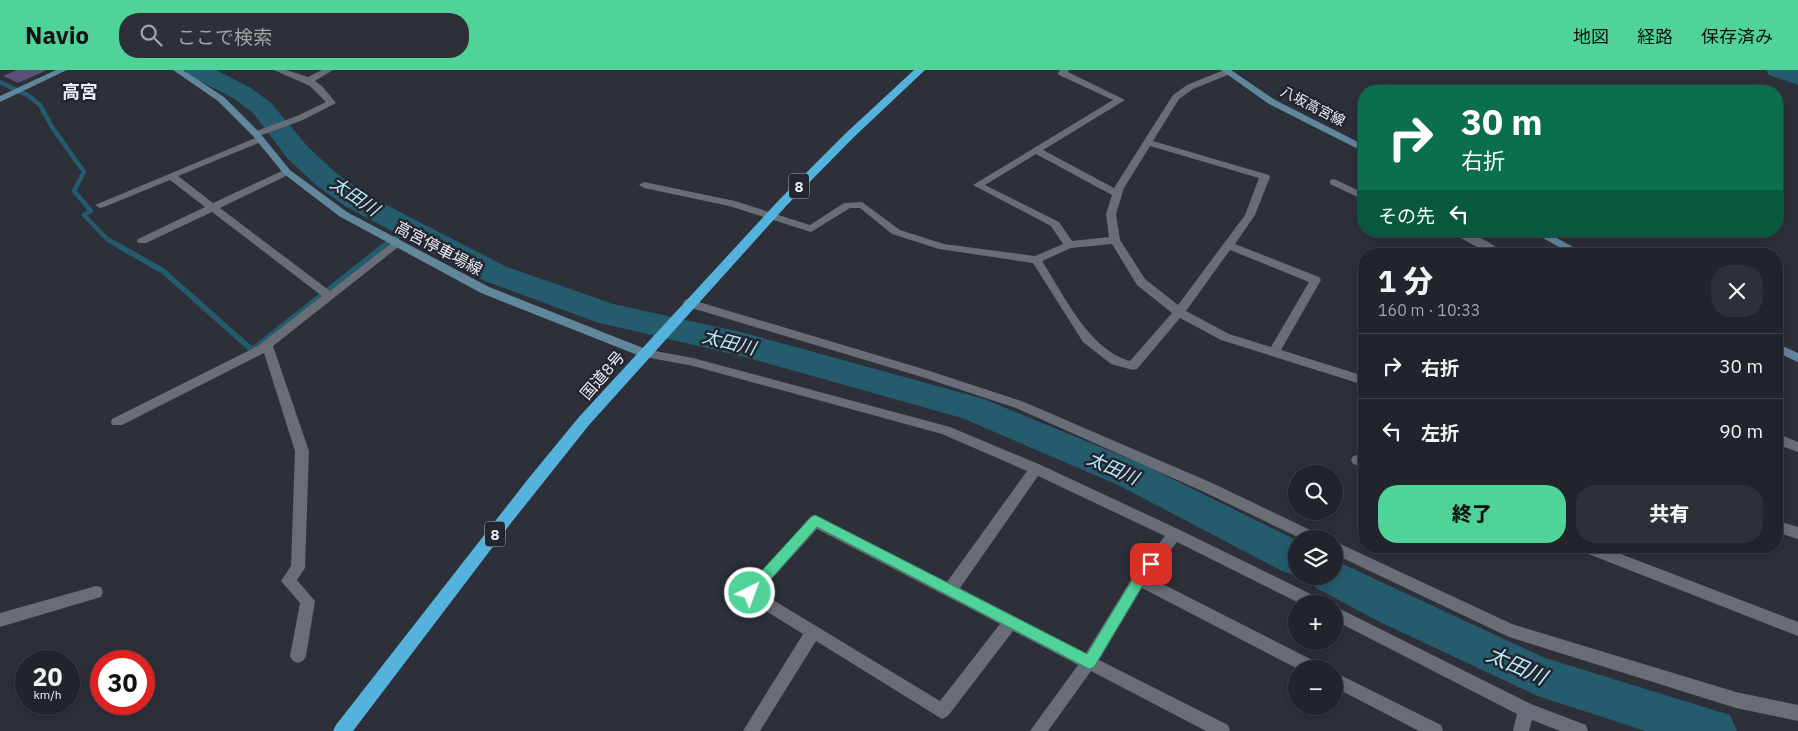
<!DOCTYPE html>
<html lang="ja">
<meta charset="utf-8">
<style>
:root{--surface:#22242b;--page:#2e3037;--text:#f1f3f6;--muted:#a2a4a9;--line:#3f4147;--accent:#4fd399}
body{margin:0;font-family:"IBM Plex Sans","Noto Sans JP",sans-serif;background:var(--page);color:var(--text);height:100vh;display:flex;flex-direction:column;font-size:19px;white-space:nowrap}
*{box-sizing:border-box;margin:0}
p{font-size:16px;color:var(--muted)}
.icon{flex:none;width:28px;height:28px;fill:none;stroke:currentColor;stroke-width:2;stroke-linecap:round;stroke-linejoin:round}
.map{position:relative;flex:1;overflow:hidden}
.drawer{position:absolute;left:1358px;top:178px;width:425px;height:305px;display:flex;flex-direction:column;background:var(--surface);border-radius:20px;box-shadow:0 2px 12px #0003,0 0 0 1px var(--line)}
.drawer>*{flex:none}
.guide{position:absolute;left:1358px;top:15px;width:425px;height:152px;border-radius:20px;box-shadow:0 2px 12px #0003,0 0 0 1px var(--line);background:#0b6e4f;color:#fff;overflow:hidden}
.tools{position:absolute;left:1288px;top:395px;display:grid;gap:10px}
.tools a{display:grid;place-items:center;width:55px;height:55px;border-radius:50%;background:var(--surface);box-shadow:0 2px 12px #0003,0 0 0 1px var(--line);font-size:25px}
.speed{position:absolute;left:15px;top:580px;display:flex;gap:10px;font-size:25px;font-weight:700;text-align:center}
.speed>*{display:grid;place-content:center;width:65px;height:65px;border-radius:50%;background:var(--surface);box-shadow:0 2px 12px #0003,0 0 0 1px var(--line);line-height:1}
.speed small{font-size:12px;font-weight:400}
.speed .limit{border:8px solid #d22;background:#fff;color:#111}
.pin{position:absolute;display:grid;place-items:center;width:42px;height:42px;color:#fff;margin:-21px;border-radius:10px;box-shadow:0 2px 8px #0006}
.me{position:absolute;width:55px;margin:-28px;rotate:42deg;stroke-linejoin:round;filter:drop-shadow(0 0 4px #0008)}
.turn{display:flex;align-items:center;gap:18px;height:105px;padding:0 20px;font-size:22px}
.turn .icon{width:65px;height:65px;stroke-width:2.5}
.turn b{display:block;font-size:35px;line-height:42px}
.then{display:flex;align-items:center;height:48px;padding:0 20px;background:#0003;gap:10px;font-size:19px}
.round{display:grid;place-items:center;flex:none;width:52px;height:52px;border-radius:20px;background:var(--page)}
.overview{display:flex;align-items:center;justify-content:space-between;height:85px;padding:0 20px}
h1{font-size:30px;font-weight:800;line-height:38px}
.button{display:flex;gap:10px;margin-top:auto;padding:10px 20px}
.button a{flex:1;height:58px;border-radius:20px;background:var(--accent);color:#111;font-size:20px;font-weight:800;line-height:58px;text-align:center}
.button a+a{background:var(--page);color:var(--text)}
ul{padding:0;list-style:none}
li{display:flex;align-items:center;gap:15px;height:65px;padding:0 20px;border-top:1px solid var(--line)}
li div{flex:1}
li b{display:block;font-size:19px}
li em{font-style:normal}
header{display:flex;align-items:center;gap:30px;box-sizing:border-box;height:70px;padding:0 25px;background:var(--accent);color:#111}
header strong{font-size:24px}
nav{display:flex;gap:28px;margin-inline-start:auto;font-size:18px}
.search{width:350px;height:45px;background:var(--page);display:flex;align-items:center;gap:12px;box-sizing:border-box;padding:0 18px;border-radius:20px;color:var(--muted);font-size:19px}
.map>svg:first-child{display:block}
</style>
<header>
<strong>Navio</strong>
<div class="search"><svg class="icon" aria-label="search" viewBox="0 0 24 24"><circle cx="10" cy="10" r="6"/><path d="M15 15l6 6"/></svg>ここで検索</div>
<nav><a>地図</a><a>経路</a><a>保存済み</a></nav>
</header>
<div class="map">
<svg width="1798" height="661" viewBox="0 0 1798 661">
<rect width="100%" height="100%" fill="#2d3039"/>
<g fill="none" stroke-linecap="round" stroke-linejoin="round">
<path stroke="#245c6d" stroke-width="4.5" d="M0,12L29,26L40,35L52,57L84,102L74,121L91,141L84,145L107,169L121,177
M381,177L410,160"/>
<path stroke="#245c6d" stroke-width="5.5" d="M119,176L163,201L252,280L384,176"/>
<path fill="#245c6d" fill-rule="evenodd" d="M185,0H216L251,18L271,33L308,77L336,103L365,124L507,197L613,234L745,263L984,329L1144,395L1296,470V506L1282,501L1118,415L962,348L745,287L596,252L485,211L345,136L316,115L288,89L253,43L233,28L188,5Z
M1766,0H1798V15L1769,5Z
M1334,490L1545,588L1730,645L1737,661H1645L1538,626L1380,552L1316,518L1310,506H1334Z"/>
</g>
<path fill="#5b5077" d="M17,0H47L18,13L3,6Z"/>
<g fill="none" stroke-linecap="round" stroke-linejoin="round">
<path fill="#696d77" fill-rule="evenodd" d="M274,0H286L308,7L322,0H333L315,11L322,16L336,33L303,50L259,66H253V62L297,46L326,32L310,16Z
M1060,0H1069L1068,2L1125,30L1043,80L1114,118L1173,25L1187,15L1224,0H1230V4L1193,19L1179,29L1153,71L1269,105L1270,107L1255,145L1235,174L1319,207L1321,210L1281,280L1364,306V315L1221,270L1180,248L1137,299L1133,300L1111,294L1083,272L1033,193L939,179L892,164L860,138H850L811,162L729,136L644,118L639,115L644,112L735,131L810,155L844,133L862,132L900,160L944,174L1035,186L1063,174L1051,156L973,115L1113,30L1059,5L1058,3ZM1150,76L1259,108L1245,145L1178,235L1145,209L1120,170L1116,144L1124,118ZM1036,84L1112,125L1106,144L1109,167L1072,171L1059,152L985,115ZM1112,174L1137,215L1172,243L1130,291C1089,280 1064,225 1042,191L1071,178ZM1230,180L1309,212L1271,277L1229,264L1186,241Z
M260,66L263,67V71L178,106L213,133L284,100H290V104L220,138L330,221L393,172L397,171L402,174L273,276L309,381L305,498L297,510L315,531L306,586L303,591L298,593L293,591L290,586L300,533L281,511L291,496L295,381L264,283L122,355H112L111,352L112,349L258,276L322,226L212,142L146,173H138L137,171L138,169L205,137L170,110L104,137L100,138L95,135Z
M1334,109L1364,123V130L1330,114V110Z
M1448,161C1467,161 1490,169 1503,184H1490Z
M689,229L930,301L1024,332L1212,413L1321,465L1323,469H1302L1202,421L1016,338L922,307L685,236L683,233L685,230Z
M644,279L693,288L950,357L1041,395L1180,460L1321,529L1323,534H1301L1177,472L1149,507L1320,594L1322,599H1298L1142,518L1099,590L1228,655L1230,661H1206L1091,601L1048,661H1030L1078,595L1013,561L948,646L942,649L816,571L760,661H743L803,564L745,528L743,523L810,447L815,445L820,447L947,512L1027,401L942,364L693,296L640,286L638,283ZM1038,406L1165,466L1134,505L1086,583L960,518ZM817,459L1000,554L940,631L760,522Z
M1776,363L1798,372V382L1776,374Z
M1358,385L1364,387V397L1353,394L1351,390L1353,386Z
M1776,450L1798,457V469L1776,462Z
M1334,471L1512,554L1736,622L1798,635V651L1736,638L1509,567L1334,484Z
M1576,476H1600L1798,552V566L1578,480Z
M96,516L101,517L103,522L101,527L0,557V543Z
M1334,536L1531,634L1586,655L1588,661H1560L1532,650L1529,661H1513L1517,644L1334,550Z
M1334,602L1441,655L1443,661H1419L1334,617Z"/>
<path fill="#61879d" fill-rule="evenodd" d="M56,0H67L0,32V26Z
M173,0H183L224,27L259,62L290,100L347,142L489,217L648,280L650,283L648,286H640L481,223L339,146L284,104L253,66L218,31Z
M1221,0H1231L1275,30L1364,75V82L1269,34Z
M1530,161H1544L1586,184H1572Z
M1776,273L1798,283V292L1776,282Z"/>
<path fill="#54b2dc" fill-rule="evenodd" d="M914,0H925L854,67L787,135L589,355L511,453L353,661H333L336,655L528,409L579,347L779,130L846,63Z"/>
</g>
<path fill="#4fd399" stroke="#338963" d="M815,445L1087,584L1135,505L1146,490L1151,489L1156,490L1158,494L1144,513L1094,597L1089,599L817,457L755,527L750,529L745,527L743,523L745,519L811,447Z"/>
<g text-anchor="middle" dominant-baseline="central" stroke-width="5" stroke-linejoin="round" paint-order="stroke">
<g font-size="14" fill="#eaecf3" stroke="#24262f">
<text transform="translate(1313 36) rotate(27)">八坂高宮線</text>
</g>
<g fill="#24262f" stroke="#afb1b8" stroke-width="1">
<rect x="789" y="103.5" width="20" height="25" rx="4"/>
<rect x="485" y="451.5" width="20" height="25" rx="4"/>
</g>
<g font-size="15" font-weight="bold" fill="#eaecf3">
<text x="799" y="116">8</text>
<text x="495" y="464">8</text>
</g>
<g font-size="16" fill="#eaecf3" stroke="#24262f">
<text transform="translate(439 178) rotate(28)">高宮停車場線</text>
<text transform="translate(602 305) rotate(-49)">国道8号</text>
</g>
<g font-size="18" font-weight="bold" fill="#eaecf3" stroke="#24262f">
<text x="80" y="21">高宮</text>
</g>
<g font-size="18" font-style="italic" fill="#b9eafc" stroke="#24262f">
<text transform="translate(355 126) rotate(34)">太田川</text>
<text transform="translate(729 272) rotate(14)">太田川</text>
<text transform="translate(1113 398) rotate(24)">太田川</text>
</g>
<g font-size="21" font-style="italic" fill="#b9eafc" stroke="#24262f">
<text transform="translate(1517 595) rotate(24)">太田川</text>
</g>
</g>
</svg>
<div class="tools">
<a><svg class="icon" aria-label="search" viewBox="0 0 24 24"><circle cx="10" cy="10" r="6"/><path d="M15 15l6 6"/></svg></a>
<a><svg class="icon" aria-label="layers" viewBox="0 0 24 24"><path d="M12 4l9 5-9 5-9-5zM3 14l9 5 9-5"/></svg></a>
<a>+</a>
<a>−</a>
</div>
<div class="speed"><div>20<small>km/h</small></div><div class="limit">30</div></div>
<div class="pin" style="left:1151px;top:494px;background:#d93025"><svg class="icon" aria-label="arrive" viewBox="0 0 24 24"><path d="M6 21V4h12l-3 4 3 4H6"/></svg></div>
<svg class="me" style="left:750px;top:523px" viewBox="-20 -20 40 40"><circle r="17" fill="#4fd399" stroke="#fff" stroke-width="3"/><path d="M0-11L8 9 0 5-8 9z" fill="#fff"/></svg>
<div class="guide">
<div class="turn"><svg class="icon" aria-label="right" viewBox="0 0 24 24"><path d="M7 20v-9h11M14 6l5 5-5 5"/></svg><div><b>30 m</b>右折</div></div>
<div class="then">その先<svg class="icon" aria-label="left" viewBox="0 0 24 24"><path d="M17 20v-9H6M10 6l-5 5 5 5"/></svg></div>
</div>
<section class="drawer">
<div class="overview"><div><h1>1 分</h1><p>160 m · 10:33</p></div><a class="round"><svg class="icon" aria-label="close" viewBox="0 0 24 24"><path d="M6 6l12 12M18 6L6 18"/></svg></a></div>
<ul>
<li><svg class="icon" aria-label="right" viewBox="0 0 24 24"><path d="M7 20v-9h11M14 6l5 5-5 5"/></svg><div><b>右折</b></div><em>30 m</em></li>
<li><svg class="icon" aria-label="left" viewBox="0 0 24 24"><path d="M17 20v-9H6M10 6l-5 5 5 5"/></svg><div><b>左折</b></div><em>90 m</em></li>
</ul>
<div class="button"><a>終了</a><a>共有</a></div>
</section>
</div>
